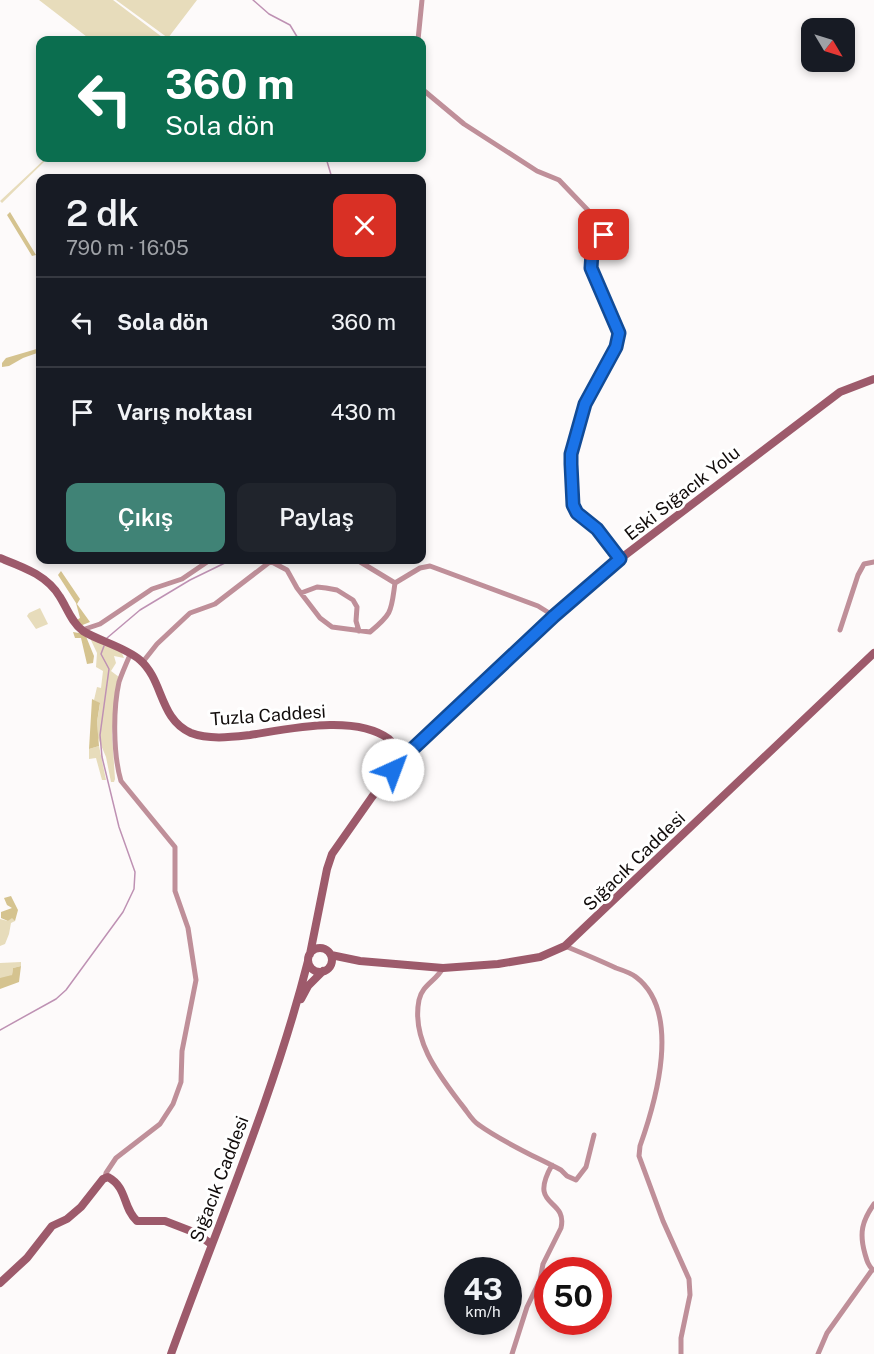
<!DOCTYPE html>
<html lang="tr">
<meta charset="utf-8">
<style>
:root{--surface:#171b24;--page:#20242c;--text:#f1f3f6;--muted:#9ea1a6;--line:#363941;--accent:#408376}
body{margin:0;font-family:"Public Sans",sans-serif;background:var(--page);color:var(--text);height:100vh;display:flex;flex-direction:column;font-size:22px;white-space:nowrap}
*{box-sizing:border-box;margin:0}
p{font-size:20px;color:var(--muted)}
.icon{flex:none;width:33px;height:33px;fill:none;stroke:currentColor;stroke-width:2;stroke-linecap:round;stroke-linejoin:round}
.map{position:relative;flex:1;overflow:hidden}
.panel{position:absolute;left:36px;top:174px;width:390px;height:390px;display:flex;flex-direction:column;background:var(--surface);border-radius:12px;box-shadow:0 3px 9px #0003}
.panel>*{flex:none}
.hud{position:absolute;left:36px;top:36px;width:390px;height:126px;border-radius:12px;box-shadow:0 3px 9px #0003;background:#0b6e4f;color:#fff;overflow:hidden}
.needle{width:39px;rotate:128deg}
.buttons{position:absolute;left:801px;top:18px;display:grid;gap:12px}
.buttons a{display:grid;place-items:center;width:54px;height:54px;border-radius:12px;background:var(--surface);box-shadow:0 3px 9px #0003;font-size:30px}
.speed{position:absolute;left:444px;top:1257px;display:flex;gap:12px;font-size:30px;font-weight:700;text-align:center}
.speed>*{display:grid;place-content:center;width:78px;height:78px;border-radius:50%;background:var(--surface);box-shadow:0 3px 9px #0003;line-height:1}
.speed small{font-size:15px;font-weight:400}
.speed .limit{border:9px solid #d22;background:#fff;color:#111}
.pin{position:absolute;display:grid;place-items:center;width:51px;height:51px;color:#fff;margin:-26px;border-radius:12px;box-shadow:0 3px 9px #0006}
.me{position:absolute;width:66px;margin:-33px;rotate:43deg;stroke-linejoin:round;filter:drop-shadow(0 0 4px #0008)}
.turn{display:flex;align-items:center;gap:21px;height:126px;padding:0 30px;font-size:27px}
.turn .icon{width:78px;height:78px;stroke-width:2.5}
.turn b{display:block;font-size:42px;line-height:51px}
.round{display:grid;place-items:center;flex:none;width:63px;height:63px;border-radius:12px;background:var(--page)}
.summary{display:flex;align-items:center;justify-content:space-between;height:102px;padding:0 30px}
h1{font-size:36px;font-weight:600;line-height:45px}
.primary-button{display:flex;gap:12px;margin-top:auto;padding:12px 30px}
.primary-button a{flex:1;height:69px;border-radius:12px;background:var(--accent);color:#fff;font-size:24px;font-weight:600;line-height:69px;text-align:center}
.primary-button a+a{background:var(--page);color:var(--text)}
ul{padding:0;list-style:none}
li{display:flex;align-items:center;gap:18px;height:90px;padding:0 30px;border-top:2px solid var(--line)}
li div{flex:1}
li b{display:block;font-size:22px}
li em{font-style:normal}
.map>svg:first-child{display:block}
</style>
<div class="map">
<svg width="874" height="1354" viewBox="0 0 874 1354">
<rect width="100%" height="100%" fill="#fdfafa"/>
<path fill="#e7dcbb" d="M39,0H113L166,40H91Z
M116,0H197L168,38Z
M46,158H48L2,203L0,201Z
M40,608L48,624L36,629L27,616L29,613Z
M89,636L121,651L124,658L114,656L116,663L111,671L119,677L112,734L115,779L114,782H111L106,757L98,738L97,722L100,704L94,700L97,687L101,688L103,671L96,667L97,653Z
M99,746L106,780H102L96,758L89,759V749Z
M12,917L15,921L11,923L9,934L5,944L0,946V919L8,921Z
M21,962V966L13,968L12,975L0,985V963Z"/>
<path fill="#d5c38f" d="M10,212L36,255L32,256L7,215Z
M40,348V352L23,358L9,366L2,367V363L6,358Z
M61,571L80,599L77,604L90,622L80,626L75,621L80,618L76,603L58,575Z
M73,632L85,634L94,656L93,663L87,664L81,638H75Z
M92,699L100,703L97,722L99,746L89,749Z
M11,896L18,910L15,921L12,918L8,921L1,918V912L12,908L7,905L4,898Z
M21,966L19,982L0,989V978L12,975L13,968Z"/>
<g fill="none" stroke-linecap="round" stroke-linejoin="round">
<path stroke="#be91b3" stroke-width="1.5" d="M253,0L269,14L290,25L299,40
M326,158L332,178
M107,638L140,610L190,580L231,560
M0,1030L56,999L66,990L123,912L134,889L135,872L119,827L102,757L100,735L109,669L101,654L104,646"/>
<path stroke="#bf8f99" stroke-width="5" d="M418,40L422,0
M422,89L464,124L537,171L559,180L603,226L604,235L592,253L591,268L619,333L616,347L585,404L571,454V464L573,505L577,513L597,529L620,559
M357,560L395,583L420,568L430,566L538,606L554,616
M270,561L287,570L297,588L320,618L332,627L370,632C393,613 391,611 395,583
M301,593L317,587L326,588L337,590L353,600L357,607L356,621L359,631
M82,630L100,624L152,589L182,579L210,560
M840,630L858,575L864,564L874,562
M142,663L157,644L190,613L215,604L271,561
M565,946C582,953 599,960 616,968C622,970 631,973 636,977C682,1012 656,1101 640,1146L639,1156L663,1221L689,1279L690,1295L681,1338V1354
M443,968C436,981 422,985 419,1000C411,1040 439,1075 461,1104C467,1111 472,1121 479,1125C504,1143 534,1156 561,1170L567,1176L576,1180L586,1167L594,1135
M105,1178L106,1173L116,1158L160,1124L173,1104L181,1082L182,1051L196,980L188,928L175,891V847L121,781C113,754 113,709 119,682C122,673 126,664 130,655
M873,1270C868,1265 867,1261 865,1254C859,1233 862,1221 874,1204
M512,1354L527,1307L540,1280L543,1264L561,1228C568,1197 527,1209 552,1165
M818,1354L827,1333L872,1270"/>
<path stroke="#9d5a6b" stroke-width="8" d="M0,558C23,567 47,575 60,597C67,608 72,623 83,631C99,641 125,647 140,660C164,681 159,719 191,733C209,740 232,737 250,735C289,729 355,714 389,739C394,744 399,751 403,757
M308 960a12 12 0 1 1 24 0a12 12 0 1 1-24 0Z
M310,954L327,869L332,854L372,797L403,757L554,616L620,559L840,392L874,379
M331,955L360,961L443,968L498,964L540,957L565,946L874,653
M301,999L308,986L323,971
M0,1283L27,1258L52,1226L67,1219L81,1207L103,1179L108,1177C128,1188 122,1207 137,1221H165L196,1233L211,1244
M171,1354C218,1224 274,1095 308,961"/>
</g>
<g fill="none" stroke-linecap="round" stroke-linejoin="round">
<g stroke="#114b97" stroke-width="15">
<path id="route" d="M393,770L404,757L554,616L620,559L597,529L577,513L573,505L571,464V454L585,404L616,347L619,333L591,268L592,253L604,235"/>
</g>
<use href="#route" stroke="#1a73e8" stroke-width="10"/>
</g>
<g text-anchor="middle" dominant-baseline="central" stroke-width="6" stroke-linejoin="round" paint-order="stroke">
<g font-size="18" fill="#110c0b" stroke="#fff">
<text transform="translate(682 493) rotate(-38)">Eski Sığacık Yolu</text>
<text transform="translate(268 715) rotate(-4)">Tuzla Caddesi</text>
<text transform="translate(634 861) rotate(-44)">Sığacık Caddesi</text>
<text transform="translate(219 1179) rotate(-69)">Sığacık Caddesi</text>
</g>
</g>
</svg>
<div class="buttons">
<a><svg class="needle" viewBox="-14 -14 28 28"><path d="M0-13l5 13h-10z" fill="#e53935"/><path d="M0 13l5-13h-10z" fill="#9ea1a6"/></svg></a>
</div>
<div class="speed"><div>43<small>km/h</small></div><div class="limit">50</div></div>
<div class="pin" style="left:604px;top:235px;background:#d93025"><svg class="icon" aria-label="arrive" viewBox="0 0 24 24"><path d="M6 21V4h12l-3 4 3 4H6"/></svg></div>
<svg class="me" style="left:393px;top:770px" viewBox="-20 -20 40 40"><circle r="19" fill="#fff"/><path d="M0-13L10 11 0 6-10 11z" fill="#1a73e8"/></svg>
<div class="hud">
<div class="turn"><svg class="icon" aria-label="left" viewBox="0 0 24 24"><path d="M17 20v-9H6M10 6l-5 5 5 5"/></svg><div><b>360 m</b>Sola dön</div></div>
</div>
<section class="panel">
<div class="summary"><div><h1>2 dk</h1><p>790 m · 16:05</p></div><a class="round" style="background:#d93025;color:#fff"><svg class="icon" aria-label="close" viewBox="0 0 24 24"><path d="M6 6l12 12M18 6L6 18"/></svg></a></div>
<ul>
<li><svg class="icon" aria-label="left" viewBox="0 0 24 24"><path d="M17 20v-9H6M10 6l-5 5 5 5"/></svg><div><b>Sola dön</b></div><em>360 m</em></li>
<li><svg class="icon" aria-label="arrive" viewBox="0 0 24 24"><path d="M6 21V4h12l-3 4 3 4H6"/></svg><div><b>Varış noktası</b></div><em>430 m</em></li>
</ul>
<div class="primary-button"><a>Çıkış</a><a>Paylaş</a></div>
</section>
</div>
